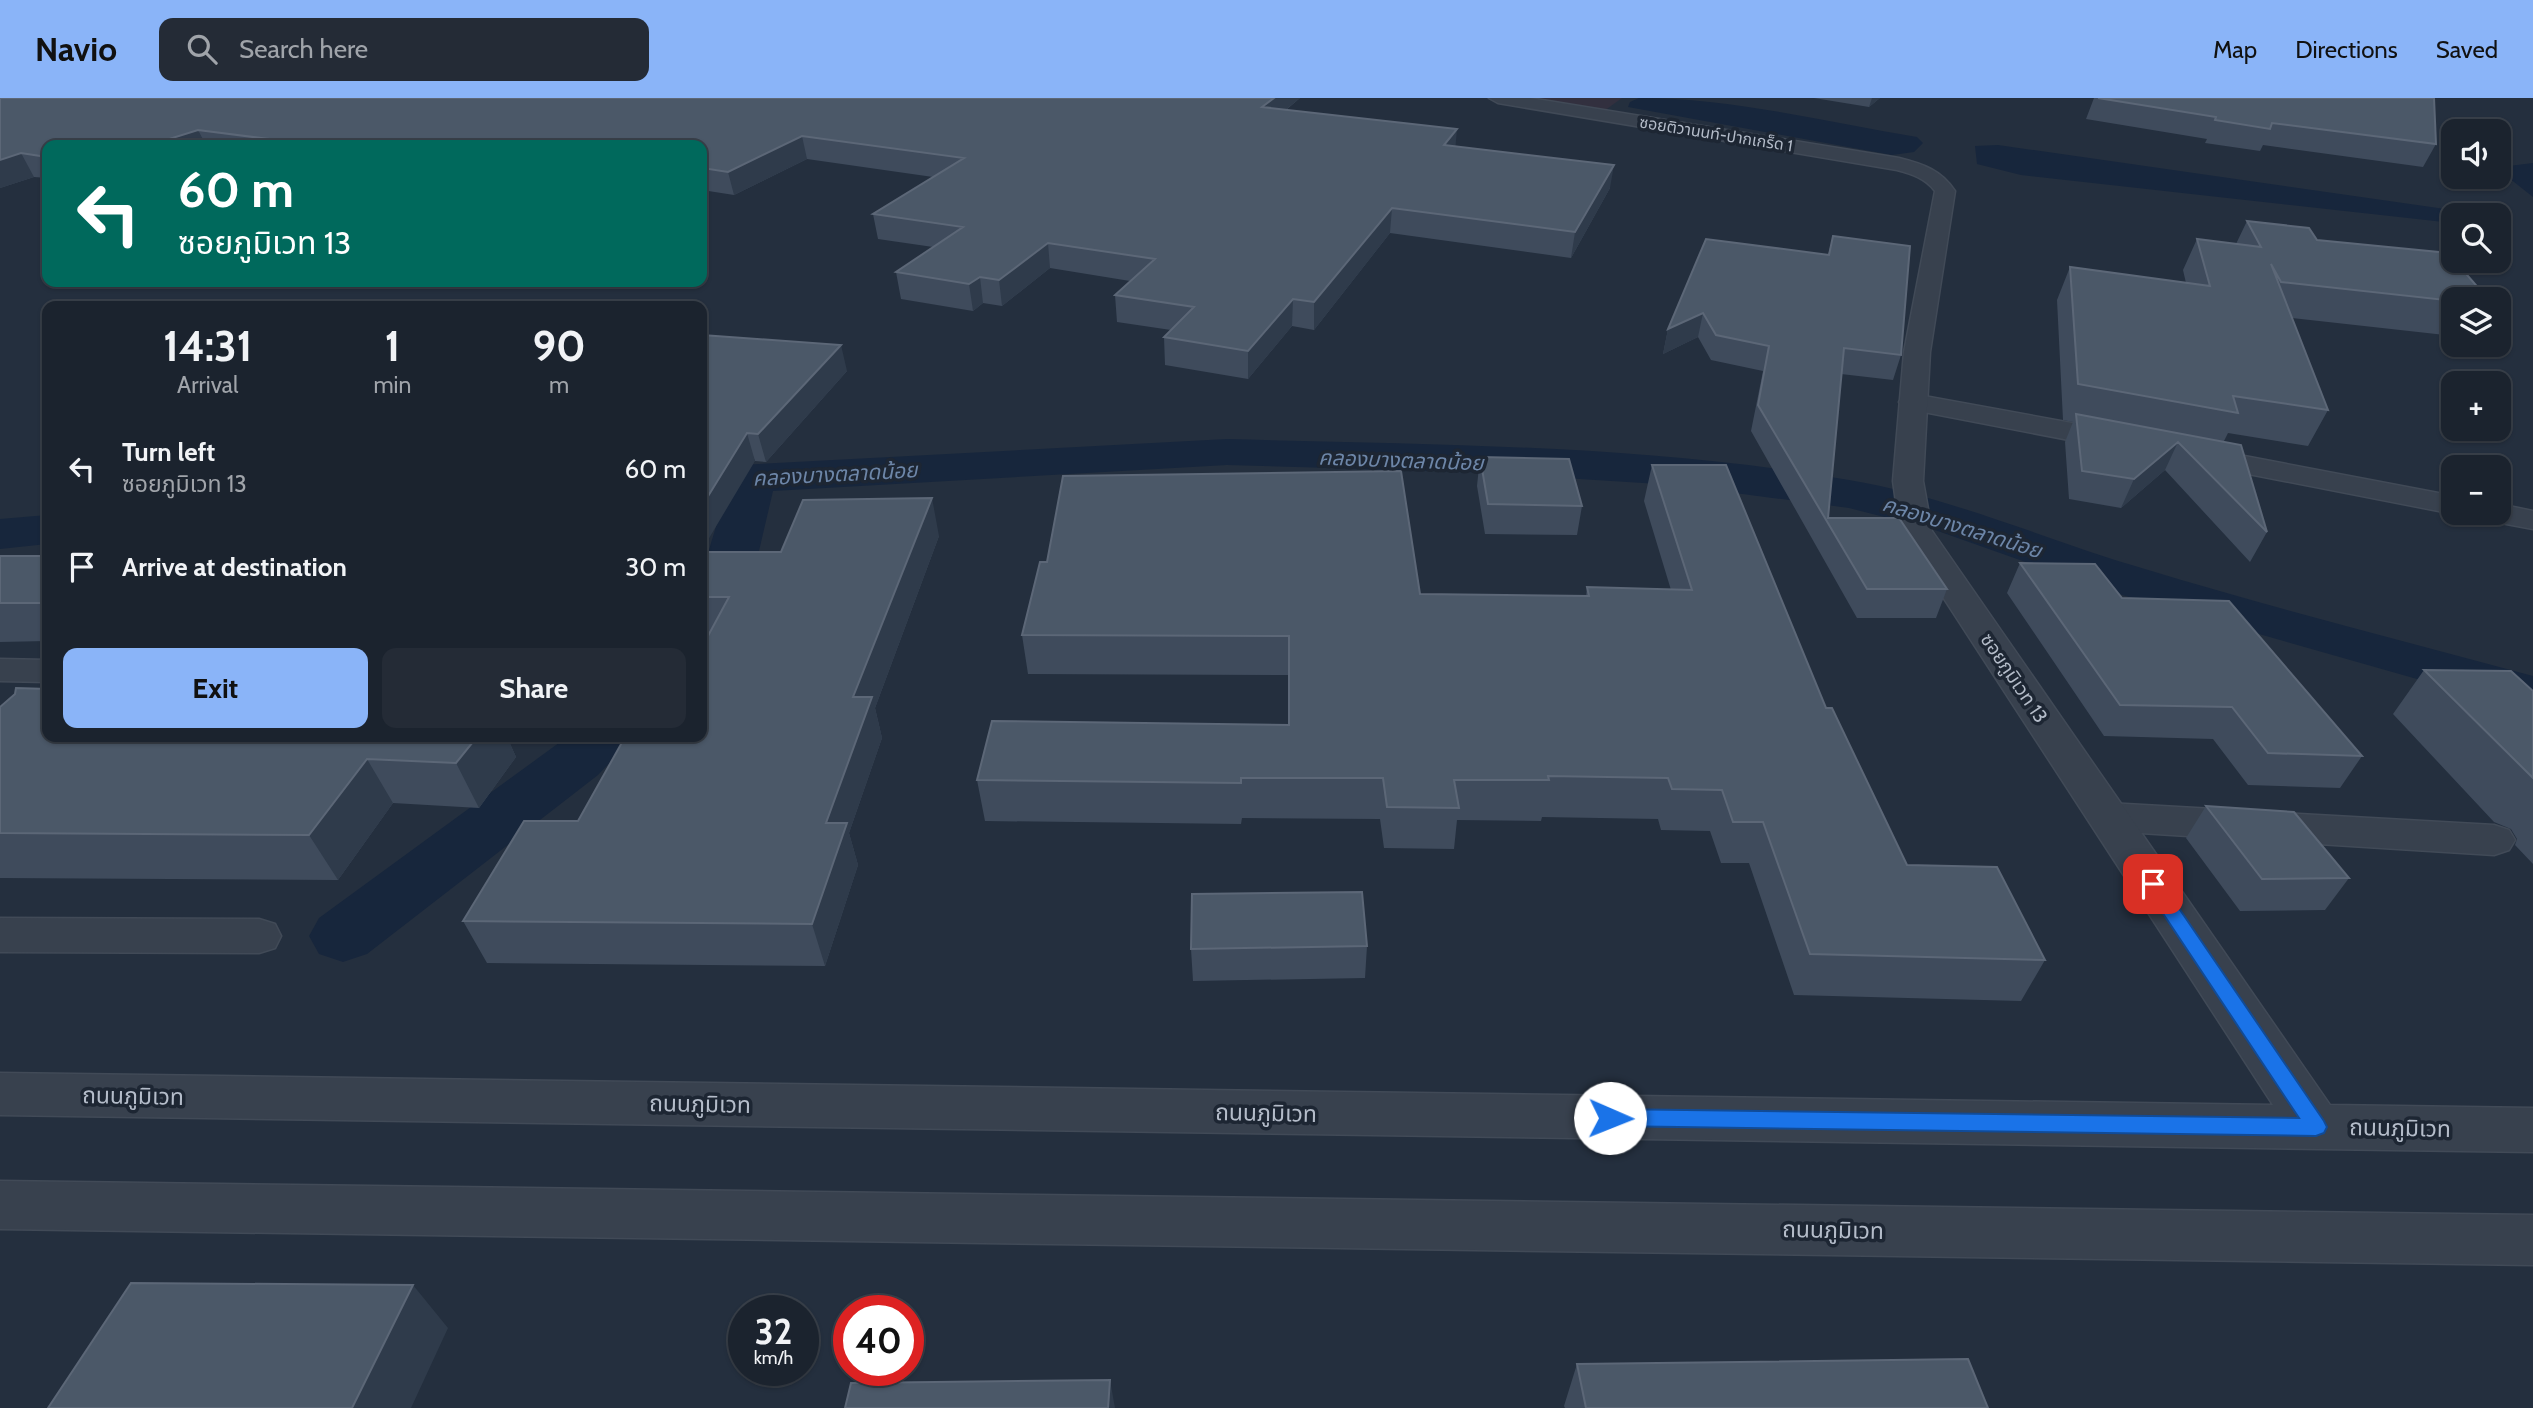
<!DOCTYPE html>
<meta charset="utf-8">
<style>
:root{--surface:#1b232e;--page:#242b36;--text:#f1f3f6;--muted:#a0a4aa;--line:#39404a;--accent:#8ab4f8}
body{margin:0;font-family:Cabin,"Noto Sans Thai",sans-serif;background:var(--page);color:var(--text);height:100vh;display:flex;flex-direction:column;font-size:26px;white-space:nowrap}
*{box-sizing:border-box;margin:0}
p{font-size:23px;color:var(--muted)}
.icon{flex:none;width:38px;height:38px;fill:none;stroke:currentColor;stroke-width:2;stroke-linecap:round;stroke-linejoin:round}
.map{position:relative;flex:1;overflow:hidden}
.panel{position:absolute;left:42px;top:203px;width:665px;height:441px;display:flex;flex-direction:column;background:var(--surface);border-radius:14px;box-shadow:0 2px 5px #0004,0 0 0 2px var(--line)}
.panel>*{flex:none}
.hud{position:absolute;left:42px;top:42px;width:665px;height:147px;border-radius:14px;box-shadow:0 2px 5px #0004,0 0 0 2px var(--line);background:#00695c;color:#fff;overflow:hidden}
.tools{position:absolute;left:2441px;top:21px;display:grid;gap:14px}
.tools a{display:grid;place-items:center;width:70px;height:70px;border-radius:14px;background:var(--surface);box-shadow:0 2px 5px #0004,0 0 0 2px var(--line);font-size:35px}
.speed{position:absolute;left:728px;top:1197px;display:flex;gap:14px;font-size:35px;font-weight:700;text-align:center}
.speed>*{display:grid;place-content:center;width:91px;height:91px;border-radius:50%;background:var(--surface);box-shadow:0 2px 5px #0004,0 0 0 2px var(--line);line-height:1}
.speed small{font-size:18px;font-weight:400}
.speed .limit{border:10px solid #d22;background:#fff;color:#111}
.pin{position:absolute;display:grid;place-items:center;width:60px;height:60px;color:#fff;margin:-30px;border-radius:14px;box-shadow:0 4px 10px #0006}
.me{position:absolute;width:77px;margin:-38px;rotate:91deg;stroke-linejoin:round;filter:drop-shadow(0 0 5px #0008)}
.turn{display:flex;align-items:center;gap:24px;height:147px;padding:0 21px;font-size:32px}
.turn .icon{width:91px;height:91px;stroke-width:2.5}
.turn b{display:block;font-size:49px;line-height:60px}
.eta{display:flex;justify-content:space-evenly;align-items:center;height:119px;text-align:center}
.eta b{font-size:42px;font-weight:700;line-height:49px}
.action{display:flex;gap:14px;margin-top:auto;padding:14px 21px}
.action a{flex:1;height:80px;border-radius:14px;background:var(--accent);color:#111;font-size:28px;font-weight:700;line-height:80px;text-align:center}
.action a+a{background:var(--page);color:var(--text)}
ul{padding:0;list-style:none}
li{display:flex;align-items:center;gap:21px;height:98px;padding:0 21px}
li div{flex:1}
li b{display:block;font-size:26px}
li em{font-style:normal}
header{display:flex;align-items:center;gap:42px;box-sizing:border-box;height:98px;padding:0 35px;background:var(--accent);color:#111}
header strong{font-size:33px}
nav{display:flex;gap:38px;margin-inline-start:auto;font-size:24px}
.search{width:490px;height:63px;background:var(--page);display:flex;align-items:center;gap:18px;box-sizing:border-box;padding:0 24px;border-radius:14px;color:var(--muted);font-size:26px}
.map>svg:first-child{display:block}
</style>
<header>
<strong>Navio</strong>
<div class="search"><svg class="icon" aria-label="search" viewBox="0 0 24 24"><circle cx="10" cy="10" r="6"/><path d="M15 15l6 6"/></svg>Search here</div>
<nav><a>Map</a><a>Directions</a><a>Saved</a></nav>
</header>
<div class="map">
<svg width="2533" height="1310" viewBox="0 0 2533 1310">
<rect width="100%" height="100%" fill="#242f3e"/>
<path fill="#32303f" d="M1524,0H1622L1604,13Z"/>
<path fill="#17263c" d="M1639,0C1732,0 1826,24 1917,39L1923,45L1914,54L1892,57L1628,9L1630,4Z
M1998,47L2480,116L2496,117H2454L2453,125L2021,77L1977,66L1975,48Z
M2533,65V99L2509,80V68Z"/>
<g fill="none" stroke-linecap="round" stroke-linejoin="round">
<path fill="#17263c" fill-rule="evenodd" d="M1227,341C1434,347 1645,346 1849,382C1951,399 2046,442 2145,471C2273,510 2404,543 2533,578V614L2108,493L1935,432L1849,410L1675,387L1469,374L1227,367L773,393L755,470L721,529L702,534V475L726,395L702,397V369Z
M47,417V446L0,451V421Z
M567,639H630L622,652L598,677L367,856L343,864L319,856L309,838L319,820Z"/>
<g stroke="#414a57" stroke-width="3">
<path id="minor" d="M1913,296L2121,334L2131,337L2135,343L2131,349L2121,352L1903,310L1899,304L1903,298Z
M2197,349L2454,398V415H2460L2454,416L2187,364L2183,358L2187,352Z
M2499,406L2533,413V431L2485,422L2481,415H2499Z
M0,561L47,562V584L0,583Z
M2108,705L2494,727L2509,732L2515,742L2509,752L2494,757L2108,733L2094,729L2088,719L2094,709Z
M0,820L259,821L275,826L281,838L275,850L259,855L0,854Z"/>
</g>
<g stroke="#414a57" stroke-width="3">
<path id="tertiary" d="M1489,0H1530L1899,60C1923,66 1941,72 1955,93L1930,254L1923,383L1932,433L2330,1007L2533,1010V1054L0,1017V975L2273,1007L1900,433L1893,383L1904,254L1935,93C1925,80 1912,76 1897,72L1498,5Z
M0,1083L2533,1117V1167L0,1131Z"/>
</g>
<use href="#minor" fill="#38414e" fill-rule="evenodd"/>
<use href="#tertiary" fill="#38414e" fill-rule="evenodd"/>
</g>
<path fill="#3f4b5c" d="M0,0H1300L1286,12L1456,48L1610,90L1571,160L1390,135L1314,232L1292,228L1248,281L1165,267L1164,239L1171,232L1117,224L1115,197L1130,183L1050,170L1002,208L983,205L973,213L901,201L896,174L933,149L878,141L873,116L933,79L807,61L734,97L702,92V47H47V80L34,79L0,90Z
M1814,0H1880L1869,9Z
M2094,0H2434L2436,46L2423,69L2263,47L2260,53L2205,45L2207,41L2086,21Z
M2247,123L2317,142L2454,201V238L2292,220L2328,312L2308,348L2228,335L2224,343L2267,434L2250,464L2165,372L2121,410L2069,401L2065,344L2073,324L2063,322L2057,202L2070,169L2186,185L2183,172L2197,141L2236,146Z
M1833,138L1901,257L1893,282L1841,276L1828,420L1947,491L1936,520H1857L1751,333L1763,273L1711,262L1698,239L1663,256L1668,231L1828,157Z
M702,237L847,273L766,364L755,363Z
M1480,359L1582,408L1577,437L1485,436L1477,388Z
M1652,367L1826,610L1907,767L2045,862L2021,903L1794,897L1749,765H1721L1710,733L1661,732L1658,721L1542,719L1541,723L1457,722L1454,751L1384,750L1380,721L1242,720L1241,726L985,723L977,682L1288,627V577L1028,576L1022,537L1420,496L1586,498L1587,489L1671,492L1644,403Z
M939,438L875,610L882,640L849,735L858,767L825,868L487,865L463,823L578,723L702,639L707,539H702V454H781Z
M0,458H47V543L0,544Z
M2020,465L2122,500L2362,658L2340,690L2248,687L2213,641L2104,638L2007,495Z
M2424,572L2533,593V766L2515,747L2517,741L2511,731L2494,724L2393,616Z
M0,609L47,639H507L516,659L479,710L393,705L338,782L0,780Z
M2206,708L2349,780L2325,812L2240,813L2186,740Z
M1367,848L1365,880L1193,883L1191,851Z
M1577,1266L1988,1310H1565L1564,1308Z"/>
<path fill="#2f3b4b" d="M1274,0H1300L1262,31V9Z
M1872,0H1880L1869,9Z
M1457,31L1455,54L1444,47Z
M198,32L206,47H150Z
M802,38L807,61L734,97L728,74Z
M21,55L34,79L0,90V62Z
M1614,67L1610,90L1571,160L1575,134Z
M1392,110L1390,135L1314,232V204Z
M1048,145L1050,170L1002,208L999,182Z
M980,179L983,205L973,213L969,186Z
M1293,201L1292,228L1248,281V253Z
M1703,215L1698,239L1663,256L1668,231Z
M841,247L847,273L766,364L758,336Z
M747,335L755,363L702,452V408Z
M2178,344L2165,372L2121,410L2134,381Z
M932,400L939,438L875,610L882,640L849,735L858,767L825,868L812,826L826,725L853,599Z
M477,639H507L516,659L479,710L456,665Z
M367,661L393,705L338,782L309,737Z
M413,1187L448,1230L411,1310H352Z
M1110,1282L1115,1310H1108Z"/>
<path fill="#4b5868" stroke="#5c6777" stroke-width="2" d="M0,0H1274L1262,9L1457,31L1444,47L1614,67L1575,134L1392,110L1314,204L1293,201L1248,253L1164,239L1194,209L1115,197L1155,161L1048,145L999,182L980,179L969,186L896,174L963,129L873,116L964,60L802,38L728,74L702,70V47H316L198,32L150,47H47V59L21,55L0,62Z
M2098,0H2434L2436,46L2272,25L2270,31L2215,22L2216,19Z
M2247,123L2309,130L2317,142L2449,155L2454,161V163H2455L2488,201H2454V203L2281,184L2271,166L2328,312L2233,298L2238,315L2078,286L2070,169L2210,188L2197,141L2261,149Z
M1833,138L1910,148L1901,257L1844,250L1828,420H1899L1947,491H1867L1758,307L1769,248L1716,237L1703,215L1668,231L1706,141L1829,157Z
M702,237L841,247L758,336L747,335L702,408Z
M2076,316L2241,347L2267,434L2178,344L2134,381L2082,373Z
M1480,359L1569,361L1582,408L1488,406Z
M1652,367H1726L1826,610H1832L1907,767L1997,769L2045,862L1810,856L1763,724H1733L1722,692L1672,691L1668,680L1548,678L1549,682H1454L1459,710L1387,709L1383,680H1241V685L977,682L992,623L1289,627V538L1022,537L1040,464H1047L1063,378L1401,373L1420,496L1589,498L1587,489L1692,492Z
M932,400L853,599H872L826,725H847L812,826L463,823L524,723H578L625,639H702V549L729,499H702V454H781L803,402Z
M0,458H47V505H0Z
M2020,465L2095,466L2122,500L2229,503L2362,658L2268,655L2232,609L2120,607Z
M2424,572L2511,573L2533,593V680Z
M16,590L47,591V639H477L456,665L367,661L309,737L0,735V609L15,596Z
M2206,708L2294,714L2349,780L2262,781Z
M1362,794L1367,848L1191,851L1192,796Z
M131,1185L413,1187L352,1310H48Z
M1968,1261L1988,1310H1586L1577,1266Z
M1110,1282L1108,1310H845L851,1285Z"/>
<path fill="#1a73e8" stroke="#114b97" stroke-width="2" d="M2153,779L2159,781L2324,1023L2327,1029L2324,1035L2316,1038L1610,1028L1603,1026L1600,1020L1603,1013L1610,1011L2299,1020L2146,790L2144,786L2146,781Z"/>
<g text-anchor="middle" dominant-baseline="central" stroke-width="7" stroke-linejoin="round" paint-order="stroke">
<g font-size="16" fill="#b4bcc9" stroke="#1d2633">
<text transform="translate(1716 36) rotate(9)">ซอยติวานนท์-ปากเกร็ด 1</text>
</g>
<g font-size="19" fill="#b4bcc9" stroke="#1d2633">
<text transform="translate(2014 580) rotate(56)">ซอยภูมิเวท 13</text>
</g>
<g font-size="21" font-style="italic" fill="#6d86a8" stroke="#1d2633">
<text transform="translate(1401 362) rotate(2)">คลองบางตลาดน้อย</text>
<text transform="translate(835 376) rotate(-3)">คลองบางตลาดน้อย</text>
<text transform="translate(1962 429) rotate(17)">คลองบางตลาดน้อย</text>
</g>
<g font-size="23" fill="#b4bcc9" stroke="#1d2633">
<text transform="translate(133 998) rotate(1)">ถนนภูมิเวท</text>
<text transform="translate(700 1006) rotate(1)">ถนนภูมิเวท</text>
<text transform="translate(1266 1015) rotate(1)">ถนนภูมิเวท</text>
<text transform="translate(2400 1030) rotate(1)">ถนนภูมิเวท</text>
<text transform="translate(1833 1132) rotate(1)">ถนนภูมิเวท</text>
</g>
</g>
</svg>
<div class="tools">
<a><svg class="icon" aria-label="sound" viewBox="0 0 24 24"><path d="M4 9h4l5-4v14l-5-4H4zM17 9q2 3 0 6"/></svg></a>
<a><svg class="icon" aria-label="search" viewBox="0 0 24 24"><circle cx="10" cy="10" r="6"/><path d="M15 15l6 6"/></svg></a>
<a><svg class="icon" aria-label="layers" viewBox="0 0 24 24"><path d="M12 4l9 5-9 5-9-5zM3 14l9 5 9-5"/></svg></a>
<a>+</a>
<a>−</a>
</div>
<div class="speed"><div>32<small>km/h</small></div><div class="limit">40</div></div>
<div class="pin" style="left:2153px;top:786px;background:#d93025"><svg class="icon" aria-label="arrive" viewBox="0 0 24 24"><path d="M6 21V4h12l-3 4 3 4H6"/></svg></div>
<svg class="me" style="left:1610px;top:1020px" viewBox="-20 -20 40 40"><circle r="19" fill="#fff"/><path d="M0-13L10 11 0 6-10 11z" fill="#1a73e8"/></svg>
<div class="hud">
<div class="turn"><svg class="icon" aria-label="left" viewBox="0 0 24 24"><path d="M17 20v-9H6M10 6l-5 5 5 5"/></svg><div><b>60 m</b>ซอยภูมิเวท 13</div></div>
</div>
<section class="panel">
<div class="eta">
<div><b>14:31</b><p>Arrival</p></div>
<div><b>1</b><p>min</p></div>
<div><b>90</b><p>m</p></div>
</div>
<ul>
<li><svg class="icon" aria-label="left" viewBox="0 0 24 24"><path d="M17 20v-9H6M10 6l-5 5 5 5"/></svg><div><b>Turn left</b><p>ซอยภูมิเวท 13</p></div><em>60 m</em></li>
<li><svg class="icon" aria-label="arrive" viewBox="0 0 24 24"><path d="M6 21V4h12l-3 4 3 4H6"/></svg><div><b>Arrive at destination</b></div><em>30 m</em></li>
</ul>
<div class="action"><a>Exit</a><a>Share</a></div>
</section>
</div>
